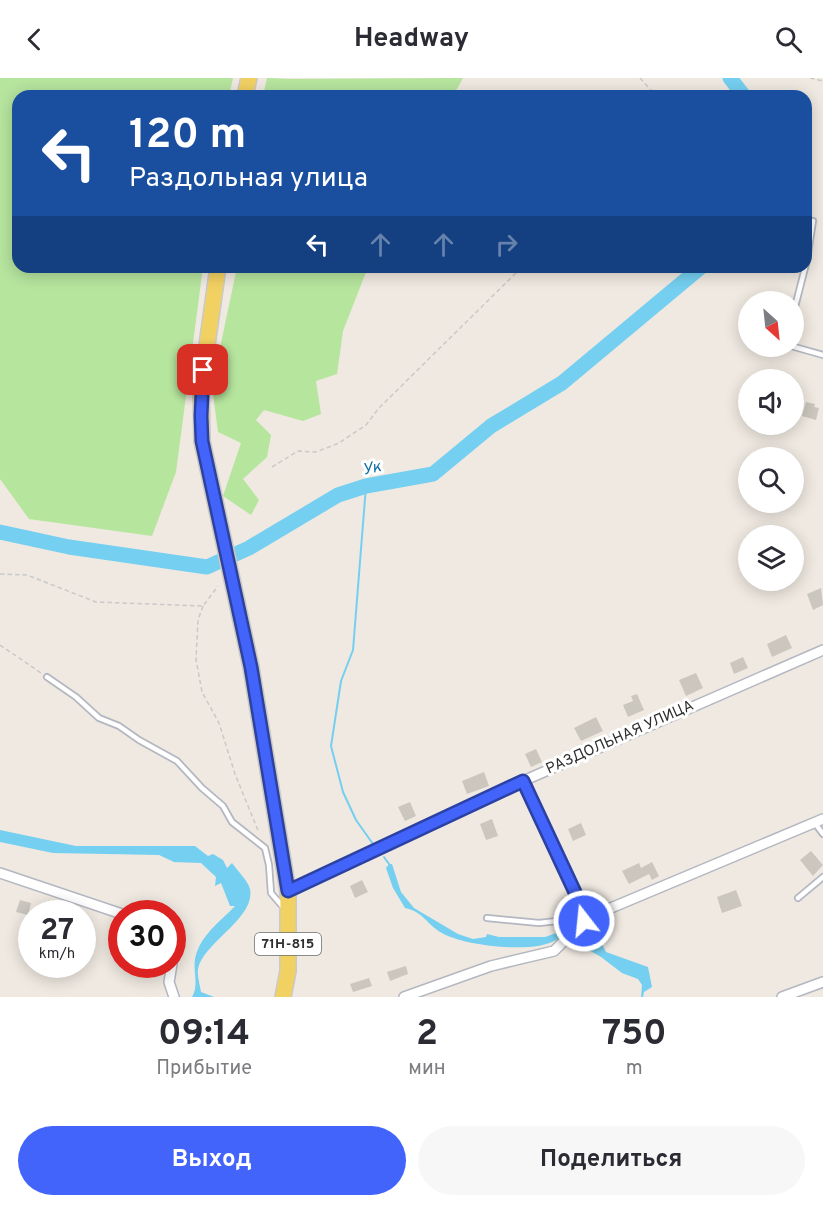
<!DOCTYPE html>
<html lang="ru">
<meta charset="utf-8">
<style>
:root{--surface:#fff;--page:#f7f7f7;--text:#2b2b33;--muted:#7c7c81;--accent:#4264fb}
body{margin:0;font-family:Overpass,sans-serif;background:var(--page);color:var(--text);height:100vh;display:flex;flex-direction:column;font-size:22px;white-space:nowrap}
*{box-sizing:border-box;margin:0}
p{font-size:20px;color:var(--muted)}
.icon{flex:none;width:33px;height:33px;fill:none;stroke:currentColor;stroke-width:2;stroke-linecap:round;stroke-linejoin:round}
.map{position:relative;height:919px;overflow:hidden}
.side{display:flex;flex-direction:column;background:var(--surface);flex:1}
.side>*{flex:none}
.hud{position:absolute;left:12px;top:12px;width:800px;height:183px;border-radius:18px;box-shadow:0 3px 15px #0003;background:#1a4fa0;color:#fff;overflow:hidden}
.needle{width:39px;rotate:153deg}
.controls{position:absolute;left:738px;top:213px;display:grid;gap:12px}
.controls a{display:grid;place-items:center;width:66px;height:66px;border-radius:50%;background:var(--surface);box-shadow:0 3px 15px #0003;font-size:30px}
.speed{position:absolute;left:18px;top:822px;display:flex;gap:12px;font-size:30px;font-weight:700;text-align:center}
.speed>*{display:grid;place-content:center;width:78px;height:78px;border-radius:50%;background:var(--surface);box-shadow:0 3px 15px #0003;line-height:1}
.speed small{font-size:15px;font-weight:400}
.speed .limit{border:9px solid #d22;background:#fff;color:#111}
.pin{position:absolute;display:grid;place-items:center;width:51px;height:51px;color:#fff;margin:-26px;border-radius:12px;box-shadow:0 3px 9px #0006}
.me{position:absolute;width:66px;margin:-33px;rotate:344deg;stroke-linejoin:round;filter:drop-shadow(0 0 4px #0008)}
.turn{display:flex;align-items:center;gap:21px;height:126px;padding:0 18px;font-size:27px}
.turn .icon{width:78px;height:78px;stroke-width:2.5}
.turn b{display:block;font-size:42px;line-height:51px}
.lanes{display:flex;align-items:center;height:57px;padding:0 18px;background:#0003;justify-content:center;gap:30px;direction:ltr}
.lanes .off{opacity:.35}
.eta{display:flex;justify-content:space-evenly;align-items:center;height:102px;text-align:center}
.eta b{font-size:36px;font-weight:700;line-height:42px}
.action{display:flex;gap:12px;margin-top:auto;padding:12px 18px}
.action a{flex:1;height:69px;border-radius:36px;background:var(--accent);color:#fff;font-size:24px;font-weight:700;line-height:69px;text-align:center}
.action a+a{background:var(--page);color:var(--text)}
header{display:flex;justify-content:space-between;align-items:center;height:78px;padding:0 18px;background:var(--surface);font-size:27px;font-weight:700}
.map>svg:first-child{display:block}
</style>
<header><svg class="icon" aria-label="back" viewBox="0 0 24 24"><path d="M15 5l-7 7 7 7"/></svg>Headway<svg class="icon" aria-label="search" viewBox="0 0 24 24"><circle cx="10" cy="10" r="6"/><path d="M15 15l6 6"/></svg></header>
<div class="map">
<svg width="823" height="919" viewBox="0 0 823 919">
<rect width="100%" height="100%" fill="#efe9e1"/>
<path fill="#b6e59e" d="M0,0H233L229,18H18V189H203L176,394L152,458L29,441L0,401Z
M267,0L291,1L463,0L457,11L449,18H263Z
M237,189H368L343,253L337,296L316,303L321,336L303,343L264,332L256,342L271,357L267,379L243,401L259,422L251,437L223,418L241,365L218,354L212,308Z"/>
<path fill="#75cff0" d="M0,752L76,768H195L208,778L213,776L223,782L227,790L232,785C237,792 248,803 250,811C256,840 203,865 198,891C197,898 200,907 201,914L214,919H192C199,907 193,895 195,881C200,857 220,844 235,828H230L221,805L215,808L216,799L201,785L174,784L159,777L53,775L0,764Z
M389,786H392L401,814L414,830L458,856L473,861L486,859L487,856L499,859H545L565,852C562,855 560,860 556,862C534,876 464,868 442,855C427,847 424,834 405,830L393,810L386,790Z
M582,859L602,866L606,874L648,889L652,909L644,914L643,919H641L642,907L638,901L622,895L601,879L580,867Z"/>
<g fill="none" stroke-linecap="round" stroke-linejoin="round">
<path stroke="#75cff0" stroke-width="2" d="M366,408L353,572L341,603L331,668L343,714L356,742L373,766
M384,779L389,786"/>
<path stroke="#75cff0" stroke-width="15" d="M730,0L744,18
M0,454L69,469L207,489L249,470L338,417L366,408L433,396L491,348L562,305L701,189"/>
</g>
<path fill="#cbc7bf" d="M806,324L815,326L814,329L819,330L816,342L802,338Z
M821,510L823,527L813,532L807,516Z
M786,557L792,570L772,579L767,566Z
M743,579L748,590L734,596L730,585Z
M696,595L703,610L686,618L679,602Z
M637,616L644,632L628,639L623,627L633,623L631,618Z
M596,639L603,653L581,663L574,650Z
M536,671L542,684L531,689L525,676Z
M484,694L489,708L467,716L462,703Z
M410,724L416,738L405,743L398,729Z
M492,741L498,758L486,762L480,746Z
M581,745L586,757L573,763L568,751Z
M811,773L823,787L813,798L800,782Z
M652,784L659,798L652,802L649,796L629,806L622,793L639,785L641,790Z
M362,802L368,814L355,820L350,808Z
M736,812L742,828L722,835L717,819Z
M20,822L31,825L28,837L16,834Z
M406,888L408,896L390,903L387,894Z
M369,900L372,908L353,914L350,906Z"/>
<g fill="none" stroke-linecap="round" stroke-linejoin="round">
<g stroke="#b4b7c1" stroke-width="8">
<path id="lane" d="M794,233L807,182L813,143
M791,268L823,277
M47,599L76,619L99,640L119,648L139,662L177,683L202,710L223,728L232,744L265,770L269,787L271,815L283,829
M814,744L823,756
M798,820L823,799
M487,840L539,845L584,840"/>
</g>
<g stroke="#b4b7c1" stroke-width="12">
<path id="street" d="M523,703L587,840L823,741
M0,795L122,836
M288,813L523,703L823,572
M172,886L169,904L174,919
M404,919L491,888L554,873L587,840
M782,919L823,904"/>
</g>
<g stroke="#c9c9c9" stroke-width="18">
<path id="primary" d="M245,18L249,0
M218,189L201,310L202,363L251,589L288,813V893L283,919"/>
</g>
<path stroke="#c9c9c9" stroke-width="1.5" stroke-dasharray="4.5 3" stroke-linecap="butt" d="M640,0L656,18
M810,0L823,3
M272,389L298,373L316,374L339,365L366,347L379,330L522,189
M0,496L27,497L96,524L203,528L218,508
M203,528L198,542L196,581L202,614L219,645L235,696L259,755
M0,567L41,595"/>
<use href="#lane" stroke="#fff" stroke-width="4.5"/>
<use href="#street" stroke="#fff" stroke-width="9"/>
<use href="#primary" stroke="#f2d163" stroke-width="15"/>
</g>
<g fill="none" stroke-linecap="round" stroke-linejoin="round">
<g stroke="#2b41a3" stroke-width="15">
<path id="route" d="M203,292L201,338L202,363L251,589L288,813L523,703L587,840L584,843"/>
</g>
<use href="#route" stroke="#4264fb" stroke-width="10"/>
</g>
<g text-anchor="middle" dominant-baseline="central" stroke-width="6" stroke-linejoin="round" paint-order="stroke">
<rect fill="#fff" stroke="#6d6d6d" stroke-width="1.5" x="255" y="855" width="66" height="22" rx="4.5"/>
<g font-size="14" font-weight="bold" fill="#2e2e2e">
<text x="288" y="866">71Н-815</text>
</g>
<g font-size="15" fill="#2e2e2e" stroke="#fff">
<text transform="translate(620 660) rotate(-24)">РАЗДОЛЬНАЯ УЛИЦА</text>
</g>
<g font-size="16" font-style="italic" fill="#0d6fa3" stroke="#fff">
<text transform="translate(372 391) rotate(-12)">Ук</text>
</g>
</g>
</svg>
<div class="controls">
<a><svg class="needle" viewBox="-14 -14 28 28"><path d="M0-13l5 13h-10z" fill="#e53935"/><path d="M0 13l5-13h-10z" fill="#7c7c81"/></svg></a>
<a><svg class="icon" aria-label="sound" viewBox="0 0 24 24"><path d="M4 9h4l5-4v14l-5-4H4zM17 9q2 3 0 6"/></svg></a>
<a><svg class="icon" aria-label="search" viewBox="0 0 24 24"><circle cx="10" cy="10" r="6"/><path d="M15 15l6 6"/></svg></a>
<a><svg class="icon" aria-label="layers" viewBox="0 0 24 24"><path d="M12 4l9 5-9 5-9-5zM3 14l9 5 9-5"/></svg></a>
</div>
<div class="speed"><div>27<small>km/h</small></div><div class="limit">30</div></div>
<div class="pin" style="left:203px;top:292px;background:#d93025"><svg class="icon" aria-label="arrive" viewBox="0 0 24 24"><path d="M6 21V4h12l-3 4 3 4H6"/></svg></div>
<svg class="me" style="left:584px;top:843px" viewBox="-20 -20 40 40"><circle r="17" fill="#4264fb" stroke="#fff" stroke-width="3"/><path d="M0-11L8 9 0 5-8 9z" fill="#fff"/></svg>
<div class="hud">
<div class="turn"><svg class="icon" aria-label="left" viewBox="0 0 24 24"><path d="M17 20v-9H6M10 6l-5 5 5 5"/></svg><div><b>120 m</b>Раздольная улица</div></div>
<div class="lanes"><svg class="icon" aria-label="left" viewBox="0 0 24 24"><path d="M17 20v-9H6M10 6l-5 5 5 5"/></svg><svg class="icon off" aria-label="ahead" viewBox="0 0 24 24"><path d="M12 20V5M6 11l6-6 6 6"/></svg><svg class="icon off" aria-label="ahead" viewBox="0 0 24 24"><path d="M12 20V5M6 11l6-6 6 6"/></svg><svg class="icon off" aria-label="right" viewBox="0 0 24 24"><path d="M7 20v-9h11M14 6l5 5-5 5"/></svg></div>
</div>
</div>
<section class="side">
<div class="eta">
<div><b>09:14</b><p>Прибытие</p></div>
<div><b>2</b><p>мин</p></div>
<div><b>750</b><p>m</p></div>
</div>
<div class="action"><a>Выход</a><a>Поделиться</a></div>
</section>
